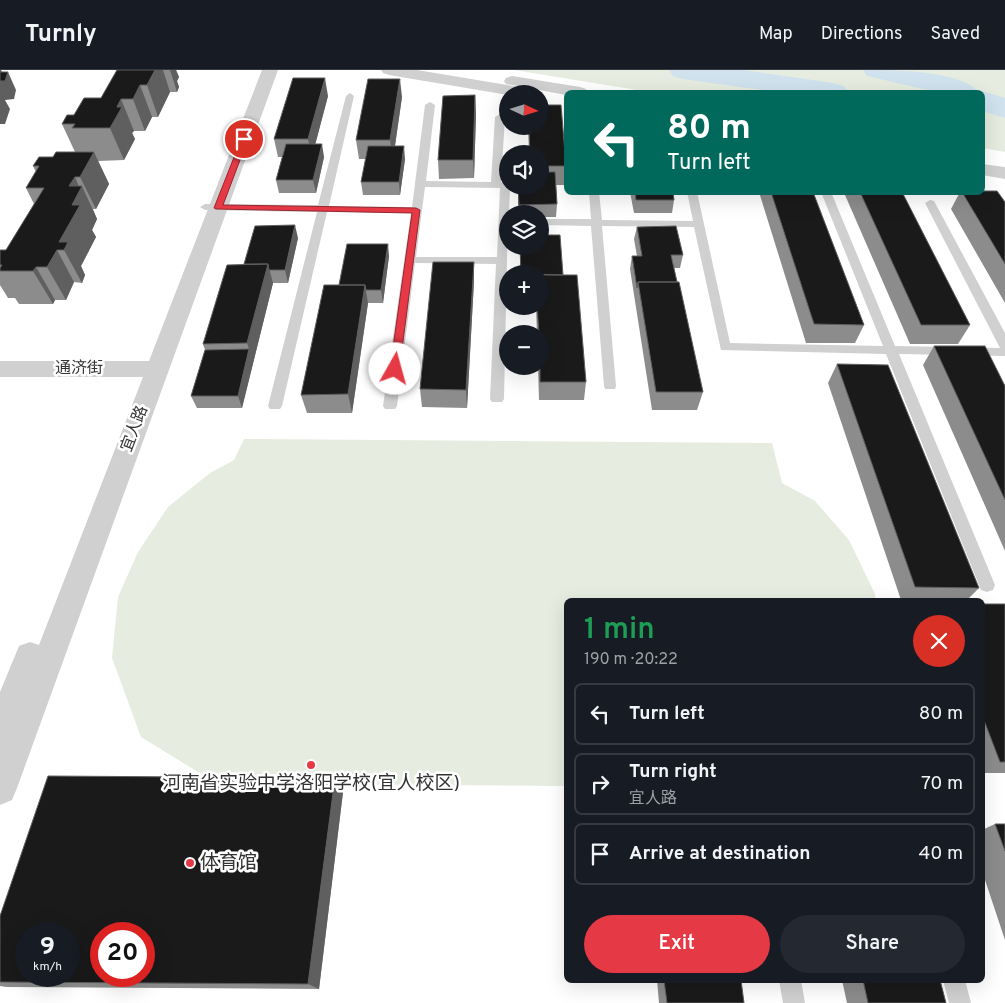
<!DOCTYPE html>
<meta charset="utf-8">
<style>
:root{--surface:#171b24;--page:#242831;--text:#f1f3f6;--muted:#9ea1a6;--line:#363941;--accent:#e63946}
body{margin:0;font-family:Overpass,"Noto Sans SC",sans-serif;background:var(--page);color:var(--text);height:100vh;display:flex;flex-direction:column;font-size:19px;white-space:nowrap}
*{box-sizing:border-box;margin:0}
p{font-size:16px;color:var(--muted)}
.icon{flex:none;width:28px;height:28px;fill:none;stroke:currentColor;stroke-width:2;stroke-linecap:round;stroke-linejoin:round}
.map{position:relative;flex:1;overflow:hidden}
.sheet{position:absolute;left:564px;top:528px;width:421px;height:385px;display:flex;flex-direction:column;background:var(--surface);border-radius:8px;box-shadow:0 5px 20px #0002}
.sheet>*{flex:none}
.banner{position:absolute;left:564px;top:20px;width:421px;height:105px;border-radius:8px;box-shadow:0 5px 20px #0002;background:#00695c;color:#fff;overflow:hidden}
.needle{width:32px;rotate:94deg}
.fabs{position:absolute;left:499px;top:15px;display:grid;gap:10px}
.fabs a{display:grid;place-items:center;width:50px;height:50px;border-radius:50%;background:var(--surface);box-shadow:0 5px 20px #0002;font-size:25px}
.speed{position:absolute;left:15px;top:852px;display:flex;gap:10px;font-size:25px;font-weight:700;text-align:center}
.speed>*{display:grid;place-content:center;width:65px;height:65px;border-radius:50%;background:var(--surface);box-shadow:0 5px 20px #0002;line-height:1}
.speed small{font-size:12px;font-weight:400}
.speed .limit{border:8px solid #d22;background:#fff;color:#111}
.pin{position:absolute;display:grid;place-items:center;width:42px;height:42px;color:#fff;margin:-21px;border:2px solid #fff;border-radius:50%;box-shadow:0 1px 5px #0007}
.me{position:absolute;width:55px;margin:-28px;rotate:7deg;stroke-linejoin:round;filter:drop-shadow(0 0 4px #0008)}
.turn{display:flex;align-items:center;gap:18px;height:105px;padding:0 20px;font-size:22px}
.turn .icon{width:65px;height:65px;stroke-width:2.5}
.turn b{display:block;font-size:35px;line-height:42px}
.round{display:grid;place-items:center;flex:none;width:52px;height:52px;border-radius:26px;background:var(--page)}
.head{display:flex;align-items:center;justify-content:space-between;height:85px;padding:0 20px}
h1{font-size:30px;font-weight:600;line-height:38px;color:#1e9e55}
.button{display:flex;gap:10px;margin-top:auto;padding:10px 20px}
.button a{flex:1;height:58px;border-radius:30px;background:var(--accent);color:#fff;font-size:20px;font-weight:600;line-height:58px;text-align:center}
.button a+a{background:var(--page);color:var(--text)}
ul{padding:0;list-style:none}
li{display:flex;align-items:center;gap:15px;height:62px;margin:0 10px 8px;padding:0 10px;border:2px solid var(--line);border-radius:8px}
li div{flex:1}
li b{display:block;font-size:19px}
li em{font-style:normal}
header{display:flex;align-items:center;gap:30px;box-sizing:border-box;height:70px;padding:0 25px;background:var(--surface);border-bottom:1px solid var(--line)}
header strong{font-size:24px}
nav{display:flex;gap:28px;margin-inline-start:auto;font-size:18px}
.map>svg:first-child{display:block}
</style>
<header>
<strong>Turnly</strong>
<nav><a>Map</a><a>Directions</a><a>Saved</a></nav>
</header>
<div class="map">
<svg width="1005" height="933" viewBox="0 0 1005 933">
<rect width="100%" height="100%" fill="#fff"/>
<path fill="#e6ecdf" d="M514,0H1005V82L983,78L982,22H649Z
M244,369L772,373L782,413L815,431L849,470L875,524V530H566V716L282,714L203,705L141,667L112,588L118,527L138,482L168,437L210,403L234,390Z"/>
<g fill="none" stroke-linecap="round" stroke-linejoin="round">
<path fill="#cfe2ee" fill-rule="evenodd" d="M669,0H743L833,13L844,16L848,22H776L683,9L673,6Z
M863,0C889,0 962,0 978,22L982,21L1005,28V48L982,41V22H936L867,6Z"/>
<path fill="#d0d0d0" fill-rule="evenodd" d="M350,23L354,26L329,136L412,137L425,35L430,32L435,35L426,111L491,112L495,47L500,44L505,47L501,112L508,113V116H510L509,144H508L504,329L502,332H492L490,329L496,194L415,193L397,336L395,339H385L383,336L411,143L327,142L282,336L280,339H270L268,336L317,142L205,140L200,137L205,134L318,135L346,26ZM425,117L500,118L497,187H416Z
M589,122H599L602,150L693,151L687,122H697L730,273L883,276L821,122H831L895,276L1000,278L925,133L930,130L934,131L1005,263V286L899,284L995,515L993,520L987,522L981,520L979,515L886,284L721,280L694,157L602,156L616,316L615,319H605L604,316L591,156L540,155V149H591Z
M779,910H801L805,933H783Z
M943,910H965L971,933H949Z"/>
<path fill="#d0d0d0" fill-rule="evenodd" d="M262,0H278L17,718L12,730L0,735V622L19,576L30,572L39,575L143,307H0V291H149Z"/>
<path fill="#d0d0d0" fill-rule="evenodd" d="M381,0H417L531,19L537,21L539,24L508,25L389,5L383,3Z
M512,6L580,17L586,19L588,22H566V25L506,14L504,11L506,8Z
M982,94L1005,97V109L982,105Z"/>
</g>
<path fill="#8c8c8c" d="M117,0H176L179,7L177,11L179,17L177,22H170L158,47H152L145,61H134L132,63L135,69L124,90L98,91L109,114L96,139H93L97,149L92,160L96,167L81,196L85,205L82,213L74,212L66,230H55L53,234H19L15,228H8L0,215V180H6L34,134L26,118L36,102L33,96L53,87L75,82L62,54L101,28Z
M475,25L476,44L474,108L439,109L438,90Z
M328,26L315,74L324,87L316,123H279L276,110L282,87H278L274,69Z
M402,27L395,76L405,89L400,125H363L361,112L366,89H359L356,70Z
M528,56H540L566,96L565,115H556L557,134L556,147H540V144H518V116H540V84H529Z
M630,122H673L674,130L672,143H634Z
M759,122H813L864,255L855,273H806Z
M846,122H902L970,255L958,274H910L845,125Z
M960,122H982L1005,132V233L951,139Z
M637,157L683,185L680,198H674L703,322L697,340H652L630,199L632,186H637L634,169Z
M298,168L288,213H273L242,338H197L191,326L205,280L203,274L244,194Z
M520,176H540L563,205L586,312L584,330H539L538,296H540V264H537L536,236H540V204H520Z
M389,186L383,233H368L352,343H307L301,325L339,215Z
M474,211L467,338L422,337L420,319Z
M934,276L1005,316V481L923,295Z
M837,294L979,518L967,530H901L828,313Z
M982,534H1005V703H982Z
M335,708L343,722L319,919L6,917L0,916V846Z
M995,754H1005V870L982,801V760Z
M657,910H741L744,933H659Z
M842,910H940L946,933H847Z"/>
<path fill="#5f5f5f" d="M0,0H1L5,8L8,2L16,20L14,29L5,30L10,39L5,54H0Z
M155,0H163L170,22L158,47L147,15Z
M170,0H176L179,7L177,11L179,17L177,22Z
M325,8L328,26L312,87L308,69Z
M400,9L402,27L393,89L390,70Z
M140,15L152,47L145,61L133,29Z
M475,25L476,44L474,108L473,90Z
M121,29L134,61L132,63L135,69L124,90L110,58L117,37Z
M322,74L324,87L316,123L313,110Z
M404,76L405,89L400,125L399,112Z
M94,82L109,114L96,139L80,107Z
M75,107L80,119L82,116L97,149L92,160L96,167L81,196L85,205L82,213L64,180L59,172L72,135L69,116Z
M295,155L298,168L288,213L285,200Z
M388,174L389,186L383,233L381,220Z
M57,180L74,212L66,230L47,197Z
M474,192V211L467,338L466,320Z
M268,194L273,213L242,338L238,326L249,279L247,273Z
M36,197L55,230L53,234L33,201Z
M365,215L368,233L352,343L348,324Z
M335,708L343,722L319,919L308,914Z"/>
<path fill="#1a1a1a" stroke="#5f5f5f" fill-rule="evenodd" d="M117,0H155L147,15H140L133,29H121L117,37H122L110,58H72L75,54H62L67,45H74L84,28H101Z
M0,2H8L5,11H0Z
M293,8H325L308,69H274Z
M368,9H400L390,70H356Z
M475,25L473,90H438L443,26Z
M540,35H561L566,96H540V84H530L529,56H540Z
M286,74H322L313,110H276Z
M368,76H404L399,112H361Z
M56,82H94L80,107H75L69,116H82L72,135H80L59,172H68L64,180H57L47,197H36L33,201H0V198L2,195H0V180H6L44,118H26L39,96H33L39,87H53Z
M540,102H555L557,134L519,135L518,116H540Z
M982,121H997L1005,132V194L962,122H982Z
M635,122H673L674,130H636Z
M771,122H813L864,255L814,254Z
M860,122H902L970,255H921Z
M295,155L285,200H269L268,194H244L255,156Z
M676,156L683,185H671L677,212H638L637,218L632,186H642L637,157Z
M540,165H560L563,205L521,204L520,176H540Z
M347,174H388L381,220H366L365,215H339Z
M433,192H474L466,320L420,319Z
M268,194L247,273L203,274L227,195Z
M540,205H577L586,312H540V264H539L537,236H540Z
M638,212H679L703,322H656Z
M324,215H365L348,324L301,325Z
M934,276H985L1005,316V430Z
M249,279L238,326H191L205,280Z
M837,294L888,295L979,518L915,517Z
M982,534H1005V692H1000L982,645Z
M48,706L335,708L308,914L0,912V846ZM26,864H69V906H26ZM101,864H144V906H101Z
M995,754H1005V781Z
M664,910H741L744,933H667Z
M863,910H940L946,933H868Z"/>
<path fill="#e63946" stroke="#96252e" d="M242,67L248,69L223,135L416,138L420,140L399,302H392L390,299L412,143L216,139L214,138Z"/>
<g fill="#e63946" stroke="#fff" stroke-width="2">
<circle cx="311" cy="695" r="5"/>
<circle cx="190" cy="793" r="5"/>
</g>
<g text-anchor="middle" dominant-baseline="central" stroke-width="5" stroke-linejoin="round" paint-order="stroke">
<g font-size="16" fill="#333" stroke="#fff">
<text x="79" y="299">通济街</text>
<text transform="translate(135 359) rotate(-69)">宜人路</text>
</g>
<g font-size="19" fill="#333" stroke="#fff">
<text x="311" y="714">河南省实验中学洛阳学校(宜人校区)</text>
<text x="200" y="793" text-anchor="start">体育馆</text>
</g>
</g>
</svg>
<div class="fabs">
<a><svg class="needle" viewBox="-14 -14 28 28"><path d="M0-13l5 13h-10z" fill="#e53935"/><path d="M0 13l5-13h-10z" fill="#9ea1a6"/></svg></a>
<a><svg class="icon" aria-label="sound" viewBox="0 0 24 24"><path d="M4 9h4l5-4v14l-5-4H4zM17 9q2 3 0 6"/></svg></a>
<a><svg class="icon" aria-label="layers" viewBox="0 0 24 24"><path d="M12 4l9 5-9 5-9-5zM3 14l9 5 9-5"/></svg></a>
<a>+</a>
<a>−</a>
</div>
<div class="speed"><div>9<small>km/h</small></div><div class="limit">20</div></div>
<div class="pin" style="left:244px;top:69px;background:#d93025"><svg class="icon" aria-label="arrive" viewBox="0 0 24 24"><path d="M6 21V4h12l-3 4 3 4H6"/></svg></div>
<svg class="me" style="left:395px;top:299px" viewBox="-20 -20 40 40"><circle r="19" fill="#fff"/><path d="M0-13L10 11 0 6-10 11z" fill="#e63946"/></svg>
<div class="banner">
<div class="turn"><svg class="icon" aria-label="left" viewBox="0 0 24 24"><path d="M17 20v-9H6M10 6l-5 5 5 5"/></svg><div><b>80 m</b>Turn left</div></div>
</div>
<section class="sheet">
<div class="head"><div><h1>1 min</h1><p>190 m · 20:22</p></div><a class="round" style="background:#d93025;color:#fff"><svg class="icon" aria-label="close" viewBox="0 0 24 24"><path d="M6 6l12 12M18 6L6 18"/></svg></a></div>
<ul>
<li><svg class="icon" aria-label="left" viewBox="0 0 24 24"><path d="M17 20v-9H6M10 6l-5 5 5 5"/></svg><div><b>Turn left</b></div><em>80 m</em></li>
<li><svg class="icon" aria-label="right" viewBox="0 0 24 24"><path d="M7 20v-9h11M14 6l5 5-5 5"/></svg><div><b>Turn right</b><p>宜人路</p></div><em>70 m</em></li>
<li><svg class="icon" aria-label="arrive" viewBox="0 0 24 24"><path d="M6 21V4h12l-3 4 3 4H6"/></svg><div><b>Arrive at destination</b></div><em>40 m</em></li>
</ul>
<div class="button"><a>Exit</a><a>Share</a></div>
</section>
</div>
